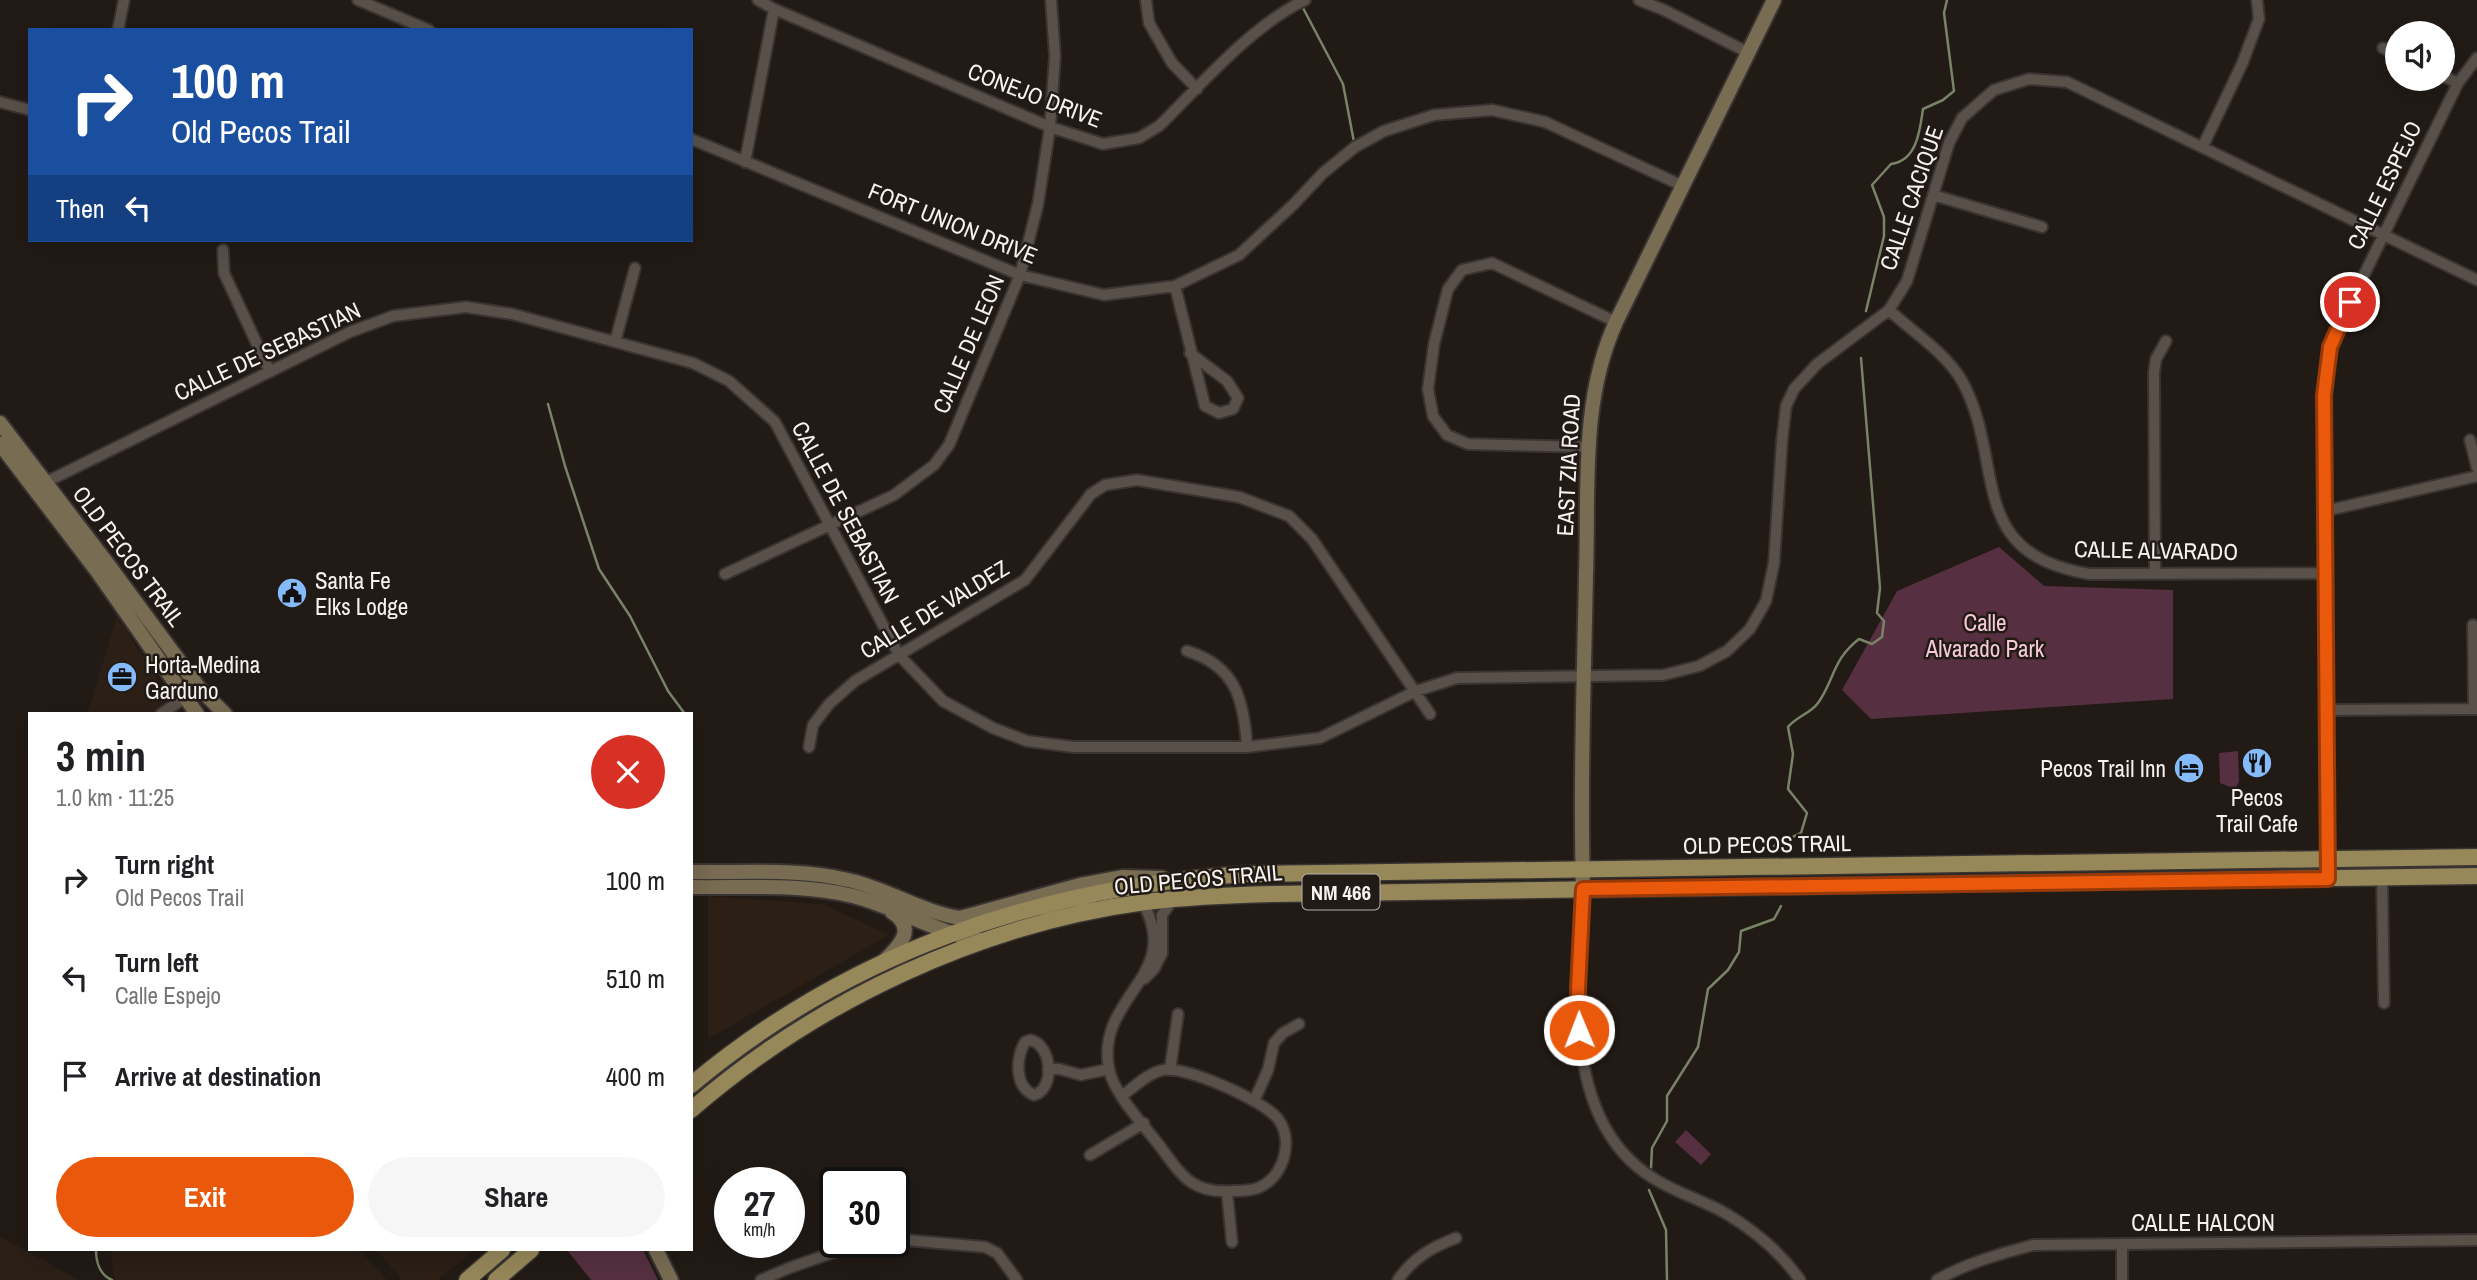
<!DOCTYPE html>
<meta charset="utf-8">
<style>
:root{--surface:#fff;--page:#f6f6f6;--text:#202124;--muted:#757577;--accent:#ea580c}
body{margin:0;font-family:"Archivo Narrow",sans-serif;background:var(--page);color:var(--text);height:100vh;display:flex;flex-direction:column;font-size:26px;white-space:nowrap}
*{box-sizing:border-box;margin:0}
p{font-size:23px;color:var(--muted)}
.icon{flex:none;width:38px;height:38px;fill:none;stroke:currentColor;stroke-width:2;stroke-linecap:round;stroke-linejoin:round}
.map{position:relative;flex:1;overflow:hidden}
.sheet{position:absolute;left:28px;top:712px;width:665px;height:539px;display:flex;flex-direction:column;background:var(--surface);border-radius:0px;box-shadow:0 7px 28px #0002}
.sheet>*{flex:none}
.top-card{position:absolute;left:28px;top:28px;width:665px;height:214px;border-radius:0px;box-shadow:0 7px 28px #0002;background:#1a4fa0;color:#fff;overflow:hidden}
.tools{position:absolute;left:2385px;top:21px;display:grid;gap:14px}
.tools a{display:grid;place-items:center;width:70px;height:70px;border-radius:50%;background:var(--surface);box-shadow:0 7px 28px #0002;font-size:35px}
.speed{position:absolute;left:714px;top:1167px;display:flex;gap:14px;font-size:35px;font-weight:700;text-align:center}
.speed>*{display:grid;place-content:center;width:91px;height:91px;border-radius:50%;background:var(--surface);box-shadow:0 7px 28px #0002;line-height:1}
.speed small{font-size:18px;font-weight:400}
.speed .limit{border:4px solid #111;border-radius:10px;background:#fff;color:#111}
.pin{position:absolute;display:grid;place-items:center;width:60px;height:60px;color:#fff;margin:-30px;border:4px solid #fff;border-radius:50%;box-shadow:0 2px 7px #0007}
.me{position:absolute;width:77px;margin:-38px;rotate:359deg;stroke-linejoin:round;filter:drop-shadow(0 0 5px #0008)}
.turn{display:flex;align-items:center;gap:24px;height:147px;padding:0 28px;font-size:32px}
.turn .icon{width:91px;height:91px;stroke-width:2.5}
.turn b{display:block;font-size:49px;line-height:60px}
.then{display:flex;align-items:center;height:66px;padding:0 28px;background:#0003;gap:14px;font-size:26px}
.round{display:grid;place-items:center;flex:none;width:74px;height:74px;border-radius:37px;background:var(--page)}
.summary{display:flex;align-items:center;justify-content:space-between;height:119px;padding:0 28px}
h1{font-size:42px;font-weight:700;line-height:52px}
.cta{display:flex;gap:14px;margin-top:auto;padding:14px 28px}
.cta a{flex:1;height:80px;border-radius:42px;background:var(--accent);color:#fff;font-size:28px;font-weight:700;line-height:80px;text-align:center}
.cta a+a{background:var(--page);color:var(--text)}
ul{padding:0;list-style:none}
li{display:flex;align-items:center;gap:21px;height:98px;padding:0 28px}
li div{flex:1}
li b{display:block;font-size:26px}
li em{font-style:normal}
.map>svg:first-child{display:block}
</style>
<div class="map">
<svg width="2477" height="1280" viewBox="0 0 2477 1280">
<rect width="100%" height="100%" fill="#211a15"/>
<path fill="#2b1f16" d="M117,616L164,689L185,714H87Z
M708,896L823,904L889,935L708,1039Z
M0,1237L18,1246L79,1280H0Z
M111,1250H360L387,1280H114Z
M376,1250H474L438,1280H402Z"/>
<path fill="#563040" d="M1999,547L2044,586L2173,590V699L1871,719L1842,690L1897,591Z
M2238,751L2239,782L2235,789L2220,783L2219,753Z
M1686,1130L1711,1154L1701,1165L1675,1142Z
M567,1250H643L658,1280H591Z"/>
<g fill="none" stroke-linecap="round" stroke-linejoin="round">
<path stroke="#788367" stroke-width="2.5" d="M1302,6L1343,84L1354,142
M1866,311L1884,236V217L1872,185L1891,164C1917,161 1920,130 1923,109L1943,100L1954,91L1944,13L1947,0
M548,404L565,466L599,569L630,616L668,691L685,714
M1774,846L1801,833L1807,813L1788,789L1793,754L1788,727C1796,717 1811,713 1818,703C1835,679 1832,660 1859,639L1872,644L1882,637L1884,621L1877,613L1880,588L1861,358
M1651,1168L1652,1148L1667,1121V1096L1698,1047L1708,989L1728,970L1739,952L1741,931L1774,919L1781,906
M1649,1190L1666,1230L1667,1280
M96,1250C96,1262 100,1275 112,1280"/>
<g stroke="#393432" stroke-width="14">
<path id="street" d="M358,0L429,30
M758,0L774,9L1050,127L1103,144L1139,138L1159,126C1202,84 1251,26 1305,0
M1146,0L1149,23L1172,63L1197,89
M1639,0L1664,10L1749,53
M118,30L124,0
M2383,48L2398,54
M2443,76L2458,83
M0,102L30,110
M691,139L1020,275L1104,295L1175,286L1239,255L1294,204L1323,173L1355,147L1384,131L1434,115L1492,110L1545,122L1683,186
M2203,146L2242,64L2259,19L2257,0
M745,162L774,9
M1933,195L2042,227
M223,250L224,273L270,372
M1175,286L1205,406L1219,413L1233,409L1238,398L1227,381L1190,353
M1889,310C1913,332 1946,353 1962,381C2007,463 1963,554 2090,574L2326,573
M615,342L635,268
M2470,440L2477,468
M1588,447L1468,444L1447,435L1433,416L1428,389L1434,344L1448,289L1462,270L1492,263L1616,322
M40,485L350,332L393,316L466,307L512,314L693,363L729,381L775,422L899,655L943,701L993,728L1027,741L1074,747H1247L1320,738L1416,691L1457,678L1663,675L1699,666L1727,651L1750,629L1766,601L1774,563L1782,441L1786,406L1794,389L1817,364L1889,310L1907,281L1949,143L1962,118L1994,90L2029,79L2067,82L2477,280
M2325,511L2477,476
M2155,573L2154,372L2156,359L2166,341
M725,574L894,495L934,465L949,445L1020,275L1038,204L1050,127L1055,56L1051,0
M2473,625L2474,709
M1187,651C1236,666 1244,700 1247,747
M2327,710L2477,709
M161,714L199,688
M809,747L813,725L829,704L855,681L1025,580L1091,494L1105,485L1137,480L1239,497L1289,516L1312,539L1430,714
M2382,878L2384,1003
M2328,879L2324,395L2328,360L2340,324L2458,83L2477,58
M1583,889C1578,984 1559,1125 1658,1181C1680,1194 1704,1201 1725,1213C1754,1230 1781,1253 1800,1280
M1144,979L1154,969L1162,953V915L1173,899
M1030,1040C1052,1044 1056,1089 1034,1095C1014,1087 1016,1058 1025,1042Z
M1048,1069H1059L1081,1075L1109,1069
M1170,1070L1178,1014
M1122,1096C1134,1087 1148,1073 1163,1070C1184,1065 1265,1101 1278,1119C1294,1140 1284,1176 1260,1187C1252,1191 1242,1191 1234,1191C1194,1194 1183,1178 1162,1149C1146,1127 1114,1095 1109,1069C1095,996 1184,977 1143,903
M1254,1101L1268,1070L1274,1043L1283,1033L1299,1024
M1090,1155L1144,1123
M1227,1192L1232,1242
M894,1239L985,1247L997,1253L1017,1280
M761,1280L789,1268L863,1242
M1398,1280C1413,1258 1432,1247 1456,1238
M1937,1280C1967,1263 1999,1254 2033,1245L2477,1240
M2122,1280V1244"/>
</g>
<g stroke="#393432" stroke-width="18">
<path id="secondary" d="M0,423L107,563L199,688L225,714
M0,444L97,571L197,714
M691,872C742,873 798,868 848,880C886,888 921,912 960,918L1080,885L1123,877L1162,878
M691,887C744,888 801,883 853,896C899,908 939,935 986,941
M1583,889C1580,784 1584,679 1586,574C1589,489 1580,401 1616,322L1774,0
M885,960C900,946 917,928 892,912
M656,1250L671,1280"/>
</g>
<g stroke="#393432" stroke-width="19">
<path id="primary" d="M691,1085C851,951 1038,888 1245,874L2477,857
M691,1110C816,1001 980,924 1145,902C1188,897 1230,895 1273,894L2477,876
M467,1280L502,1250
M496,1280L531,1250"/>
</g>
<use href="#street" stroke="#585049" stroke-width="10"/>
<use href="#secondary" stroke="#786c52" stroke-width="14"/>
<use href="#primary" stroke="#97885a" stroke-width="16"/>
</g>
<g fill="none" stroke-linecap="round" stroke-linejoin="round">
<g stroke="#983908" stroke-width="18">
<path id="route" d="M1579,1030L1578,989L1583,889L2328,879L2324,395L2330,347L2350,302"/>
</g>
<use href="#route" stroke="#ea580c" stroke-width="12"/>
</g>
<defs>
<g id="civic-disc" transform="scale(1.575)"><circle r="9.5" fill="#85bbfb" stroke="#211a15"/><path d="M-.6-6.5H3V-4.5H.6V-3L4-1V1h2V6H-6V1h2V-1L-.6-3ZM-1.2 2.5V6h2.4V2.5Z" fill="#111"/></g>
<g id="office-disc" transform="scale(1.575)"><circle r="9.5" fill="#85bbfb" stroke="#211a15"/><path d="M-6-3h4V-5.5h4V-3h4V5H-6ZM-1-4.5V-3h2v-1.5ZM-6 0V1H6V0Z" fill="#111"/></g>
<g id="restaurant-disc" transform="scale(1.575)"><circle r="9.5" fill="#85bbfb" stroke="#211a15"/><path d="M-5-6h1v4h1v-4h1v4h1v-4h1v5L-1.5 .5V6h-2V.5L-5-1ZM5-6V6H3V1.5H1.5Q1.5-4 5-6Z" fill="#111"/></g>
<g id="hotel-disc" transform="scale(1.575)"><circle r="9.5" fill="#85bbfb" stroke="#211a15"/><path d="M-6-4.5h1.5V1H6V5H4.5V3h-9V5H-6ZM-4 0a1.8 1.8 0 1 1 3.6 0ZM.5 0V-2.5h3Q6-2.5 6 0Z" fill="#111"/></g>
</defs>
<g fill-rule="evenodd">
<use href="#civic-disc" x="292" y="593"/>
<use href="#office-disc" x="122" y="677"/>
<use href="#restaurant-disc" x="2257" y="763"/>
<use href="#hotel-disc" x="2189" y="768"/>
</g>
<g text-anchor="middle" dominant-baseline="central" stroke-width="5" stroke-linejoin="round" paint-order="stroke">
<rect fill="#211a15" stroke="#b7b1ae" stroke-width="2" x="1302.5" y="874.5" width="77" height="35" rx="5"/>
<g font-size="21" font-weight="bold" fill="#f7f2ef">
<text x="1341" y="892">NM 466</text>
</g>
<g font-size="23" fill="#f7f2ef" stroke="#211a15">
<text transform="translate(1035 95) rotate(21)">CONEJO DRIVE</text>
<text transform="translate(2384 185) rotate(-64)">CALLE ESPEJO</text>
<text transform="translate(1911 198) rotate(-71)">CALLE CACIQUE</text>
<text transform="translate(953 223) rotate(22)">FORT UNION DRIVE</text>
<text transform="translate(968 344) rotate(-67)">CALLE DE LEON</text>
<text transform="translate(267 351) rotate(-25)">CALLE DE SEBASTIAN</text>
<text transform="translate(1568 465) rotate(-87)">EAST ZIA ROAD</text>
<text transform="translate(846 512) rotate(62)">CALLE DE SEBASTIAN</text>
<text transform="translate(2156 550) rotate(1)">CALLE ALVARADO</text>
<text transform="translate(129 556) rotate(53)">OLD PECOS TRAIL</text>
<text transform="translate(934 609) rotate(-31)">CALLE DE VALDEZ</text>
<text transform="translate(1767 844) rotate(-1)">OLD PECOS TRAIL</text>
<text transform="translate(1198 879) rotate(-5)">OLD PECOS TRAIL</text>
<text x="2203" y="1222">CALLE HALCON</text>
</g>
<g font-size="23" fill="#f7f2ef" stroke="#211a15" text-anchor="start">
<text x="315" y="580">Santa Fe<tspan x="315" dy="26">Elks Lodge</tspan></text>
<text x="145" y="664">Horta-Medina<tspan x="145" dy="26">Garduno</tspan></text>
<text x="2166" y="768" text-anchor="end">Pecos Trail Inn</text>
<text x="2257" y="797" text-anchor="middle">Pecos<tspan x="2257" dy="26">Trail Cafe</tspan></text>
</g>
<g font-size="23" fill="#f7c9da" stroke="#211a15">
<text x="1985" y="622">Calle<tspan x="1985" dy="26">Alvarado Park</tspan></text>
</g>
</g>
</svg>
<div class="tools">
<a><svg class="icon" aria-label="sound" viewBox="0 0 24 24"><path d="M4 9h4l5-4v14l-5-4H4zM17 9q2 3 0 6"/></svg></a>
</div>
<div class="speed"><div>27<small>km/h</small></div><div class="limit">30</div></div>
<div class="pin" style="left:2350px;top:302px;background:#d93025"><svg class="icon" aria-label="arrive" viewBox="0 0 24 24"><path d="M6 21V4h12l-3 4 3 4H6"/></svg></div>
<svg class="me" style="left:1579px;top:1030px" viewBox="-20 -20 40 40"><circle r="17" fill="#ea580c" stroke="#fff" stroke-width="3"/><path d="M0-11L8 9 0 5-8 9z" fill="#fff"/></svg>
<div class="top-card">
<div class="turn"><svg class="icon" aria-label="right" viewBox="0 0 24 24"><path d="M7 20v-9h11M14 6l5 5-5 5"/></svg><div><b>100 m</b>Old Pecos Trail</div></div>
<div class="then">Then<svg class="icon" aria-label="left" viewBox="0 0 24 24"><path d="M17 20v-9H6M10 6l-5 5 5 5"/></svg></div>
</div>
<section class="sheet">
<div class="summary"><div><h1>3 min</h1><p>1.0 km · 11:25</p></div><a class="round" style="background:#d93025;color:#fff"><svg class="icon" aria-label="close" viewBox="0 0 24 24"><path d="M6 6l12 12M18 6L6 18"/></svg></a></div>
<ul>
<li><svg class="icon" aria-label="right" viewBox="0 0 24 24"><path d="M7 20v-9h11M14 6l5 5-5 5"/></svg><div><b>Turn right</b><p>Old Pecos Trail</p></div><em>100 m</em></li>
<li><svg class="icon" aria-label="left" viewBox="0 0 24 24"><path d="M17 20v-9H6M10 6l-5 5 5 5"/></svg><div><b>Turn left</b><p>Calle Espejo</p></div><em>510 m</em></li>
<li><svg class="icon" aria-label="arrive" viewBox="0 0 24 24"><path d="M6 21V4h12l-3 4 3 4H6"/></svg><div><b>Arrive at destination</b></div><em>400 m</em></li>
</ul>
<div class="cta"><a>Exit</a><a>Share</a></div>
</section>
</div>
